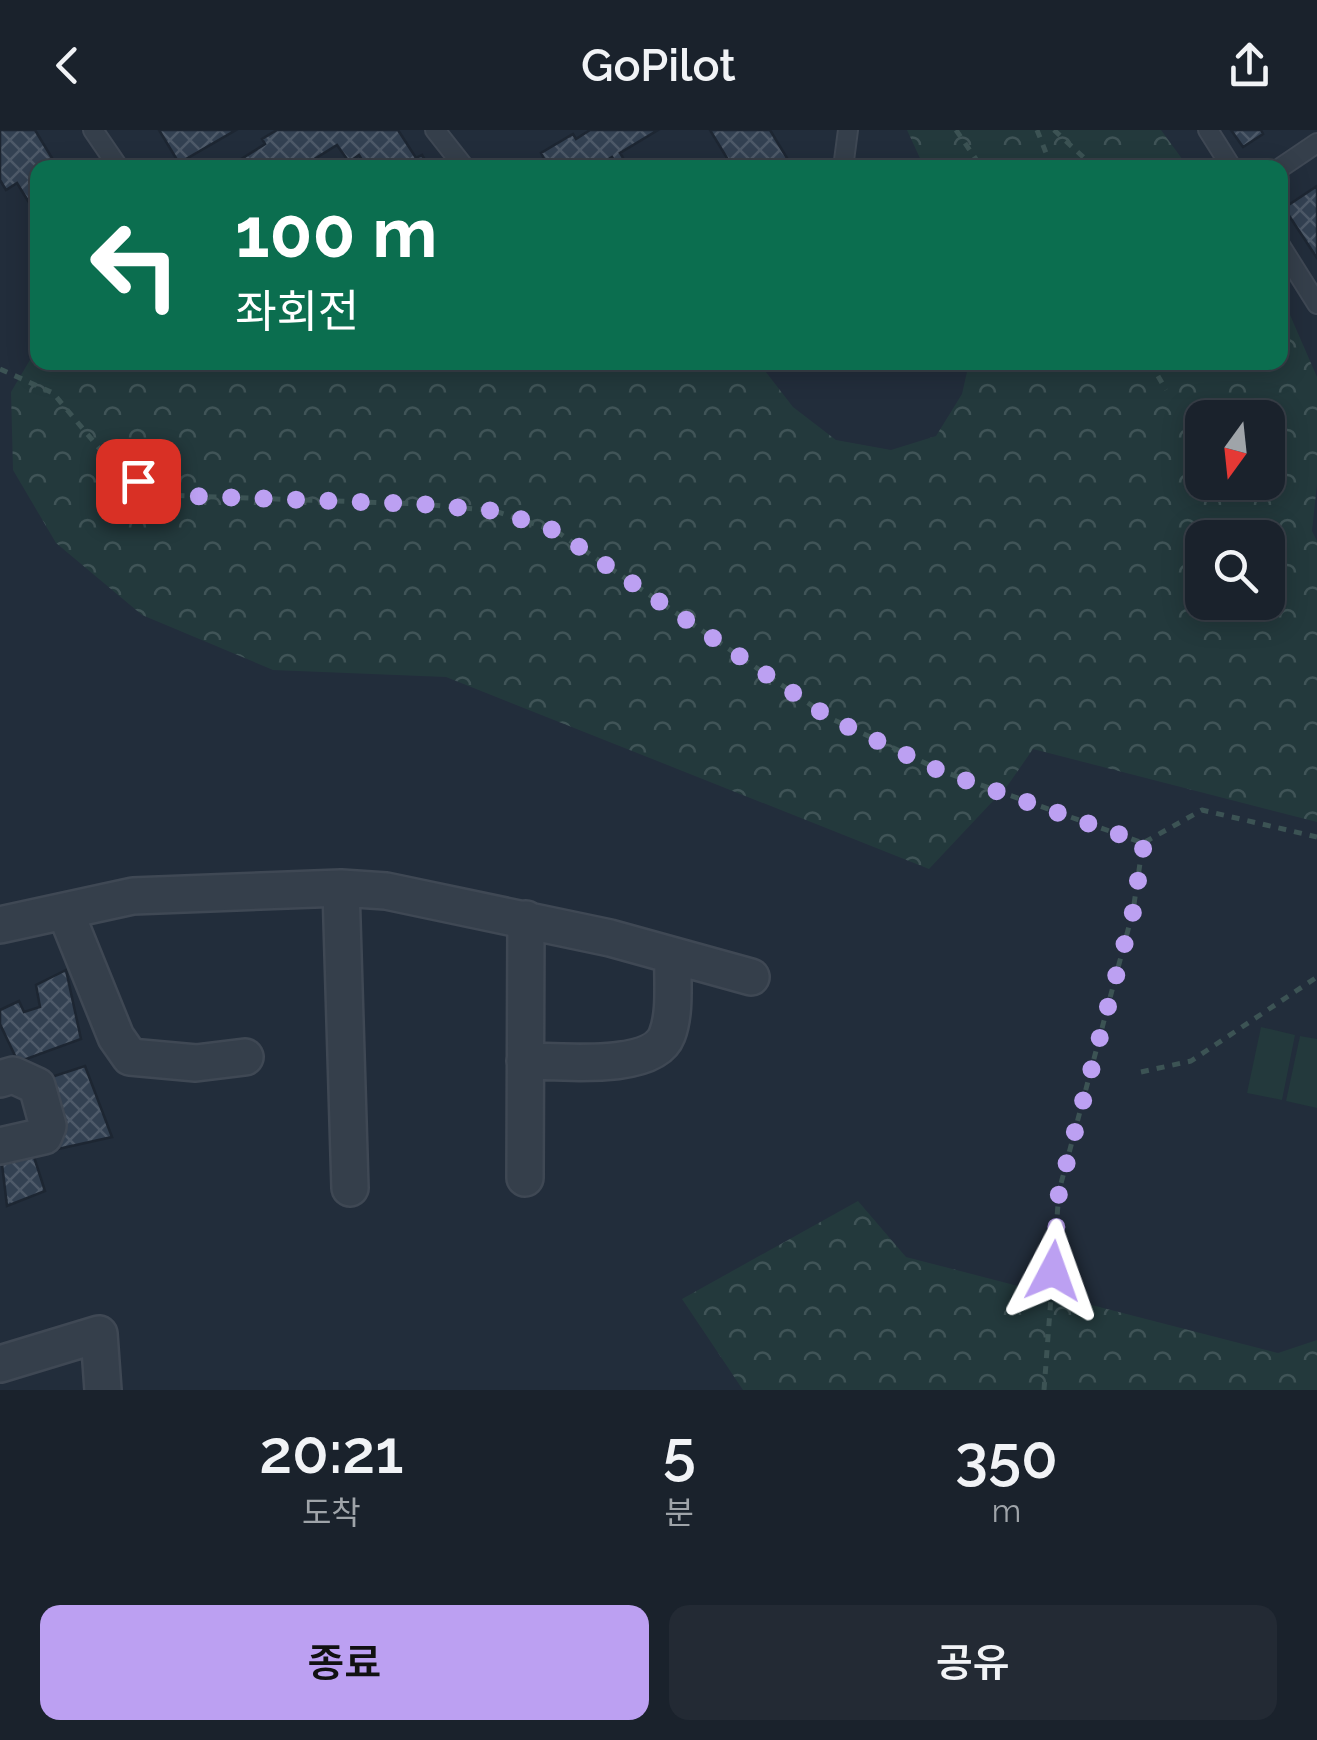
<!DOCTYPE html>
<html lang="ko">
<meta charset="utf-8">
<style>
:root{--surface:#1a222c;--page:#232a34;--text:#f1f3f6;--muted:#9fa4a9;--line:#383f48;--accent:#bca0f2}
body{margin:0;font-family:Raleway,"Noto Sans KR",sans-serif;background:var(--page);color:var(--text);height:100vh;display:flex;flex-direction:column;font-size:38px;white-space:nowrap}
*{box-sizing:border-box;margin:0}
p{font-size:32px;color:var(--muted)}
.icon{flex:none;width:55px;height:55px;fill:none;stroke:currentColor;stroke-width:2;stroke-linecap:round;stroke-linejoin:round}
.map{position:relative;height:1260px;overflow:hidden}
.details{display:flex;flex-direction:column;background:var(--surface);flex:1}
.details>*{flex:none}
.guide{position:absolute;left:30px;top:30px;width:1258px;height:210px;border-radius:20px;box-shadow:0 5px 25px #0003,0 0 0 2px var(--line);background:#0b6e4f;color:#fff;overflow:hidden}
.needle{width:65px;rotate:195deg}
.buttons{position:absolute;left:1185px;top:270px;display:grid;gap:20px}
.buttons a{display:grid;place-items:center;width:100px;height:100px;border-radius:20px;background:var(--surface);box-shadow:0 5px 25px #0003,0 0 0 2px var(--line);font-size:50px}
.pin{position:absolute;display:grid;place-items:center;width:85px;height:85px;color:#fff;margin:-42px;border-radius:20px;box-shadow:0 5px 15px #0006}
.me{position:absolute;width:110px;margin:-55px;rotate:4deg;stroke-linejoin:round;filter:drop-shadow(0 0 8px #0008)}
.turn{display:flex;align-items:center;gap:35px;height:210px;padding:0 40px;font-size:45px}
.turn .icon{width:130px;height:130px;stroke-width:2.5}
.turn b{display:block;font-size:70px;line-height:85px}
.eta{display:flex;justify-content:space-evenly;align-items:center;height:170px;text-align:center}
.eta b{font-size:60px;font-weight:600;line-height:70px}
.cta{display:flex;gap:20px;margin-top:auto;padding:20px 40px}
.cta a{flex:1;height:115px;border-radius:20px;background:var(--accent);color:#111;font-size:40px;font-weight:600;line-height:115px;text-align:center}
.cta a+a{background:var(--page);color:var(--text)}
header{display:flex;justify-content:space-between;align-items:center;height:130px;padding:0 40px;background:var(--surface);font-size:45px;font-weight:600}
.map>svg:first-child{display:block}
</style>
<header><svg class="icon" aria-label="back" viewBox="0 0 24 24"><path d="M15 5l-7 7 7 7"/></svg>GoPilot<svg class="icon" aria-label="share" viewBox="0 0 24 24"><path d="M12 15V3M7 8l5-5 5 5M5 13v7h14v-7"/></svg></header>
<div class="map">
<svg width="1317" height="1260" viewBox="0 0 1317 1260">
<defs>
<pattern id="forest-crowns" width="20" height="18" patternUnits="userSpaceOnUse" patternTransform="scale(2.5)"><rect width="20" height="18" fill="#23393c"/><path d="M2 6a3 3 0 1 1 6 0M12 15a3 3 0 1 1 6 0" fill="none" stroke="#405457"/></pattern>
<pattern id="building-cross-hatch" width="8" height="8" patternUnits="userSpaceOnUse" patternTransform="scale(2.5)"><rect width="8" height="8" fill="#334152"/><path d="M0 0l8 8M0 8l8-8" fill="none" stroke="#4e5a69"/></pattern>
</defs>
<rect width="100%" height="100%" fill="#222d3b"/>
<path fill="url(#forest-crowns)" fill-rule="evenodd" d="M907,0H1161L1188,37H924Z
M1280,170L1290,185L1317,247V354L1312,401L1317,411V692L1033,619L1008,655L929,739L446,547L273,540L142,485L56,413L13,340L11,262L37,218L38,232L759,233L793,277L836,310L891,320L936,306L962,264L969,233L1280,232ZM1202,288H1268V352H1202ZM1202,408H1268V472H1202Z
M858,1071L906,1127L1278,1223L1317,1210V1260H743L682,1169Z"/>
<path fill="#23393c" d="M1261,897L1295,905L1282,970L1247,963Z
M1300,906L1317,909V978L1286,971Z"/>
<path fill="url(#building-cross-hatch)" stroke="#1d2632" stroke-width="2.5" d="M0,0H35L58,38H38V87L17,53L6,60L0,50Z
M159,0H236L179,33Z
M277,0H398L416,28L422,25L430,38H367L359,25L349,32L337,15L300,38H227L265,14L262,9Z
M590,0H658L620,23L629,38H619L612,27L594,38H549L541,23L573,4L576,9Z
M710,0H770L793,38H733Z
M1231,0H1261L1263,4L1243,17Z
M1317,56V128L1284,78Z
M66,840L81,909L18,932L0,894V880L19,871L24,882L40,877L36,855Z
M85,936L112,1007L58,1019L36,952Z
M34,1027L45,1061L7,1076L2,1034Z"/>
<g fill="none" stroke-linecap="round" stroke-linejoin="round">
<g stroke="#3f4854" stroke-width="22">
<path id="lane" d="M93,0L119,38
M435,0L465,38
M1208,0L1232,38
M843,38L848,0
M1280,38L1317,13
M1280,115L1317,174"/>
</g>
<g stroke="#3f4854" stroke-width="40">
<path id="street" d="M341,758L350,1058
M65,781L116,907L130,927L196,933L245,927
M0,795L133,766L341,758L386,761L610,808L751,847
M525,931C559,931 653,942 667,905C676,882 672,850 673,826
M0,949L13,945L37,956L48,996L44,1006L0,1016
M525,1048L526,789
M0,1234L99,1204L103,1260"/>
</g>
<path stroke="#3c5354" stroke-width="5" stroke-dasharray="8 8" stroke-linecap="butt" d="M956,0L982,38
M1037,0L1052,38
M1054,0L1095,38
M1150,232L1166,260
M0,239L53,263L114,336L161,365L421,374L495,381L556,401L830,588L942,641L1143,713
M1141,942L1191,931L1317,847
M1044,1260L1059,1061L1133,781L1143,713L1202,680L1317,707"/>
<use href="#lane" stroke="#353f4b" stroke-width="18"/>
<use href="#street" stroke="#353f4b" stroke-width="35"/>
</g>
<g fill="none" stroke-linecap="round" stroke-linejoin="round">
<path stroke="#bca0f2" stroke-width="18" stroke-dasharray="0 32.4" d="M138,351L161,365L421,374L496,381L556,401L830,588L942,642L1144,713L1133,782L1059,1062L1053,1141"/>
</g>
</svg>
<div class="buttons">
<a><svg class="needle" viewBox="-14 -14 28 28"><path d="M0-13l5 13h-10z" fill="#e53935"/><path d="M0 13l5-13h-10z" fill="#9fa4a9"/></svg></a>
<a><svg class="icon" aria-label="search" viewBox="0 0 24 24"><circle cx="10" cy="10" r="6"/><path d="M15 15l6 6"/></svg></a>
</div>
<div class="pin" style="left:138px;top:351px;background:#d93025"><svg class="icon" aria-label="arrive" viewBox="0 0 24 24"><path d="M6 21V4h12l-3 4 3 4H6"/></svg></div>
<svg class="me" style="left:1053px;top:1141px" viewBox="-20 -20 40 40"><path d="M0-17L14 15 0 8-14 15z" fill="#bca0f2" stroke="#fff" stroke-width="4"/></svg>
<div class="guide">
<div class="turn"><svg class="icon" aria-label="left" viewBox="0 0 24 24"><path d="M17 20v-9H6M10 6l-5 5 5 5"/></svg><div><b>100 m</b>좌회전</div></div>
</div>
</div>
<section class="details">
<div class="eta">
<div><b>20:21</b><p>도착</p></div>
<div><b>5</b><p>분</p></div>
<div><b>350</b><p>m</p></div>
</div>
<div class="cta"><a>종료</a><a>공유</a></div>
</section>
